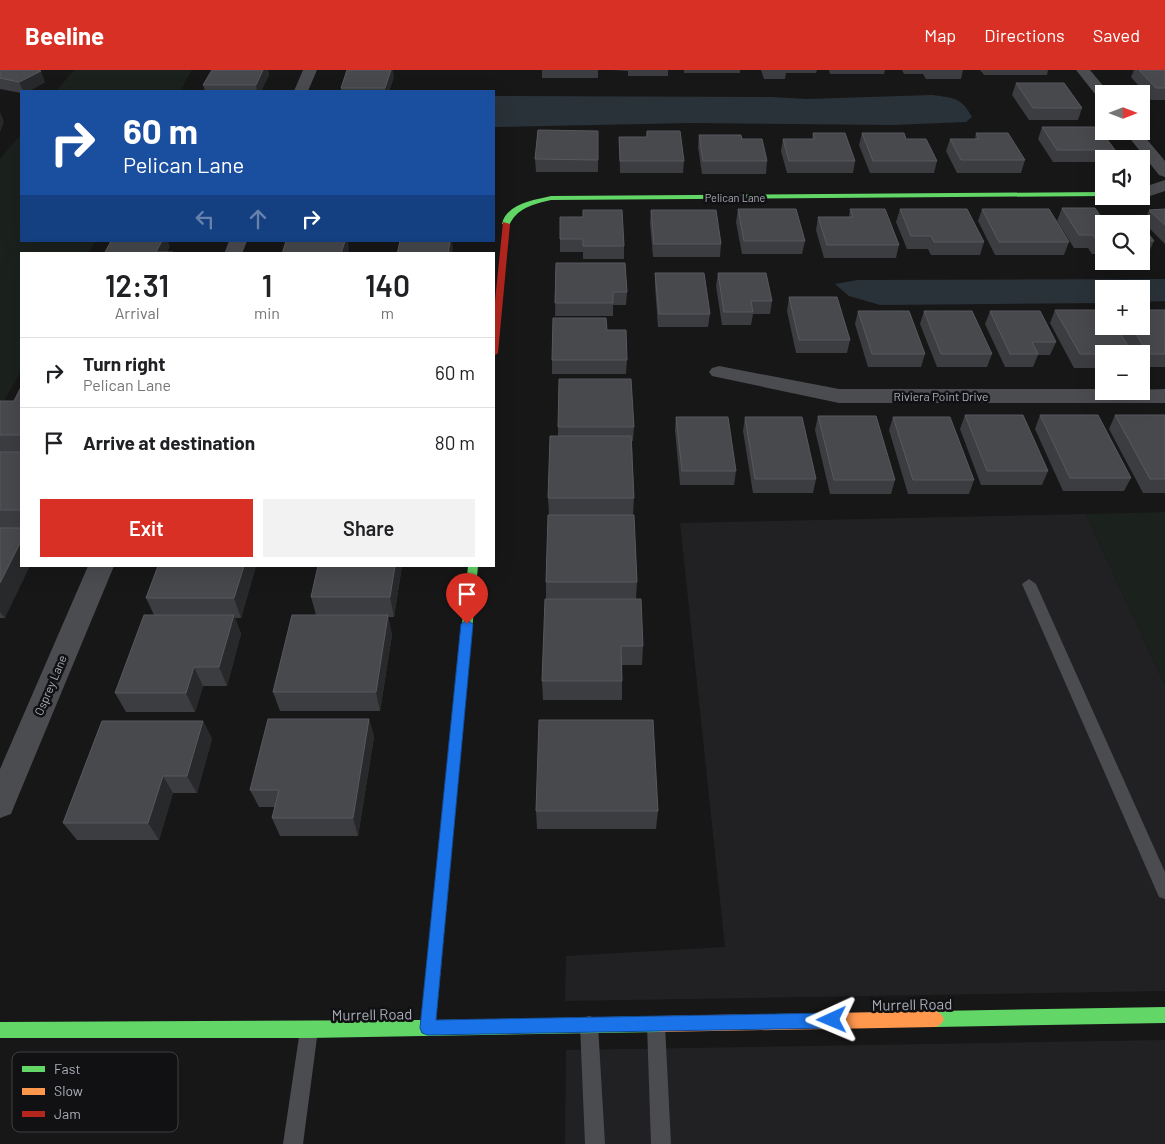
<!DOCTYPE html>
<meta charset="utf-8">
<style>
:root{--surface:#fff;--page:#f2f2f2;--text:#202124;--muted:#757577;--line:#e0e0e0;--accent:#d93025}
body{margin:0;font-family:Barlow,sans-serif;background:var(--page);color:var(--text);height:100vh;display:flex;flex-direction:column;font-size:19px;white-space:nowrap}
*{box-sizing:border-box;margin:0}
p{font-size:16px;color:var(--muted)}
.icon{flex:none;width:28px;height:28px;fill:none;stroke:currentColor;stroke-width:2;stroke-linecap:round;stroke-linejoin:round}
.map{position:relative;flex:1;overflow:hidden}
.side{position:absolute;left:20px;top:182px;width:475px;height:315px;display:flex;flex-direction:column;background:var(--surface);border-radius:0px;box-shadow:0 5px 20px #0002}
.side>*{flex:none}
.banner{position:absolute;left:20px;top:20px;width:475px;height:152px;border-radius:0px;box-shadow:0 5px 20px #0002;background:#1a4fa0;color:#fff;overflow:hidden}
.needle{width:32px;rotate:90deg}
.controls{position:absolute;left:1095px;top:15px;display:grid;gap:10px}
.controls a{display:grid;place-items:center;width:55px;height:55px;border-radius:0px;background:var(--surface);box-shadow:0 5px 20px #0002;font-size:25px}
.pin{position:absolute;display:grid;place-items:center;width:42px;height:42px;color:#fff;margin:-51px -21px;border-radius:50% 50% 50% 0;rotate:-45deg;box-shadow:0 0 5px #0007}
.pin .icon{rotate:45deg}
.me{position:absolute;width:55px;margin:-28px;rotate:269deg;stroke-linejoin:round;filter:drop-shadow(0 0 4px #0008)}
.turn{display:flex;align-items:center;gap:18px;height:105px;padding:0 20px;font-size:22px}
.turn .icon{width:65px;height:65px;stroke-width:2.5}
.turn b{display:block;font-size:35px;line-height:42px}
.lanes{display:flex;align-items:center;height:48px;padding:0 20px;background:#0003;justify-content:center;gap:25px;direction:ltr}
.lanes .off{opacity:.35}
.eta{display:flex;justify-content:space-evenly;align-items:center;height:85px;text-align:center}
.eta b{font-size:30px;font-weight:600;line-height:35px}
.primary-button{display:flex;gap:10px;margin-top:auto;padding:10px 20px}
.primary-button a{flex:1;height:58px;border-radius:0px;background:var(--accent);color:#fff;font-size:20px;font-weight:600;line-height:58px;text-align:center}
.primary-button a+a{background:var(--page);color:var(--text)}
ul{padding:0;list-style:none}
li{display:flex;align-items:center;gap:15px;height:70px;padding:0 20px;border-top:1px solid var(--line)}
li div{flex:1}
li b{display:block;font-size:19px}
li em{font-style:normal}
header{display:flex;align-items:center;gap:30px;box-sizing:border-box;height:70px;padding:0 25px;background:var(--accent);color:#fff}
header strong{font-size:24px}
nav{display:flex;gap:28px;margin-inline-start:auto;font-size:18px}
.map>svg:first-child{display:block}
</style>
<header>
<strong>Beeline</strong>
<nav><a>Map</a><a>Directions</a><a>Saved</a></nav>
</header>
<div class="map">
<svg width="1165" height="1074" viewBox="0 0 1165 1074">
<rect width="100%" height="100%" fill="#171717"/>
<path fill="#212124" d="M1086,444L1165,615V921L565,931L566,886L725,877L680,453Z
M1165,970V1074H565L566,980Z"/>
<path fill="#1b211c" d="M74,0H192L180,21H56Z
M21,64V171H95L88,184H21V301L0,338V89Z
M1165,442V615L1086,444Z"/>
<path fill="#2a3239" d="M932,25C954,28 961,27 972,47L966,52L893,55L692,53L494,57V26L771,27L807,29Z
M1165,209V231L1141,232V219H1104V233L880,235L849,226L835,214L858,210Z"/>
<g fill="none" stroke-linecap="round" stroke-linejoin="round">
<path fill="#4b4c50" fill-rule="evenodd" d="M1029,509L1036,514L1165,802V829L1159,827L1022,514Z
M589,946L596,948L598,955L605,1074H585L580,955L582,948Z
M656,946L663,948L665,955L671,1074H651L647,955L649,948Z
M309,951L316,953L318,960L303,1074H283L300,960L302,953Z"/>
<path fill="#4b4c50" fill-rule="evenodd" d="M303,0H317L308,21H294Z
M1076,0H1090L1110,24H1104V30L1099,29Z
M1124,61H1140L1165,91V107L1159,105Z
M1165,110V121L1141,129L1134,126H1141V118Z
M229,171H247L242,184H224Z
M719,296L839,319H1104V321L1165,319V333H839L712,306L709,302L712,298Z
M88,496H114L15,734L11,744L0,748V699Z"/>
<path fill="#63d668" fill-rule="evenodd" d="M1104,122V126L551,130C534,134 516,138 509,156L502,154C506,134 534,130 551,126Z
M468,496H478L436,950L660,946L665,949L668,954L665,959L660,962L309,968H0V952L421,950Z
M1165,937V953L936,957L931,954L928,949L931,944L936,941Z"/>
<path fill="#ff974d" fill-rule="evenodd" d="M936,941L941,944L944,949L941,954L936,957L660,962L655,959L652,954L655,949L660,946Z"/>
<path fill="#b3261e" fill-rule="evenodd" d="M503,152L510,154L498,283L494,286V241Z"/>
</g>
<path fill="#3c3d40" d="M212,0H268L269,5L261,21H205L203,15Z
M542,0H598V8H542Z
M612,0H668V6H628V1Z
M684,0H740V3H684Z
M761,0H817L816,3H786L785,9H764Z
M829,0H885L884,4H830Z
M902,0H963L961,9H926L923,4H904Z
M980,0H1048L1047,5H984Z
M1134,0H1165V30H1151L1131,7Z
M0,1L45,12L29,21H21V23L0,19Z
M394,7L389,21H341V18Z
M1016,13L1082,38L1078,50H1029L1012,25Z
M1042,57L1115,80L1112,89H1104V92H1053L1038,69Z
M598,61V102H536L535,89Z
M647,61L684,91L683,103H620L619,67H646Z
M813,63L855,91L853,103H787L781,81L783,69H812Z
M862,63L906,69L937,91L934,103H870L859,75Z
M976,63L1025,90L1021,103H957L946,81L950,69H975Z
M699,65L742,69L767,91L766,104H702L698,77Z
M1062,138L1104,154V184H1092L1088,178H1074L1057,151Z
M738,139L805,171L802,184H742L736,152Z
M850,139L899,175L896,188H824L816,160L818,147H849Z
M900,139L984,172L980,185H931L928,179H907L896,152Z
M982,139L1069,172L1064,185H995L978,151Z
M1165,139V174L1144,153L1149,140Z
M651,140L721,174L720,187H653L650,153Z
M583,147L624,176V189H583V182H560V169Z
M1141,154L1154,171L1148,184H1141Z
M556,193L627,222L626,235H613V246H555Z
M655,203L710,244L708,257H658L655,216Z
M718,203L772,231L770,244H753L751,255H722L716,216Z
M789,227L850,270L847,283H796L787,241Z
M1055,240L1104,284V298H1074L1050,253Z
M1165,240V297H1141V284H1133L1116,256H1141Z
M858,241L925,284L921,297H868L855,254Z
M924,241L992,284L987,297H937L920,254Z
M990,241L1056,272L1050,285H1038L1033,297H1005L985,254Z
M552,290H627L626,304H552Z
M21,317V496L5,548H0V331H14Z
M965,345L1048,401L1042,415H981L960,359Z
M1040,345L1131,408L1124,421H1063L1035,359Z
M1115,345H1165V423H1143L1109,359Z
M818,346L895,410L891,424H830L815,360Z
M676,347L736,401L734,415H680L675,360Z
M745,347L816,409L813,423H753L743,361Z
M893,347L974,410L969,424H908L889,360Z
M558,357H634L633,371H632L634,428L633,445L637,512L636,529L643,576L642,595H622V630H543L542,611L546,529V512L549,445L548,428L558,366Z
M158,496H256L241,548H235L241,564L227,616H203L195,642H126L115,623L154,545L146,528Z
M318,496H402L394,547H388L392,565L380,641H280L273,622L316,545L311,527Z
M369,649L374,667L358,766H280L272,748L275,737H259L250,720Z
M203,651L212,669L197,723H173L159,770H77L63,753Z
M536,741H658L656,759H537Z"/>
<path fill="#28292a" d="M263,0H268L269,5L261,21H257L256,15Z
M391,0H393L394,7L389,21H386L385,18Z
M41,1L45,12L29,21H23L19,12Z
M0,42L4,52L0,62Z
M162,171H168L170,177L166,184L156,182Z
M345,171H348L349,179L348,184H341Z
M450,171H452L453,179L452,184H448Z
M21,471V496H30L5,548L0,542V513Z
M244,496H256L241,548L234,528Z
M395,496H402L394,547L390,527Z
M234,545L241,564L227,616L219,597Z
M388,545L392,565L380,641L376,622Z
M194,597L203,616L195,642L186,623Z
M369,649L374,667L358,766L353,748Z
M203,651L212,669L197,723L187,706Z
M163,706L173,723L159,770L148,753Z"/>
<path fill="#48494d" stroke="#57595e" d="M3,0H37L41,1L19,12L0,8V1Z
M212,0H263L256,15H203Z
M347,0H391L385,18H341Z
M1139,0H1165V18H1156Z
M1016,13H1064L1082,38H1033Z
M1042,57H1098L1115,80H1057Z
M538,60L598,61V90L535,89Z
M647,61H680L684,91H620L619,67H647Z
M813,63H845L855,91H789L783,69H815Z
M862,63H904L906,69H926L937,91H873Z
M976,63H1008L1025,90H961L950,69H979Z
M699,65H741L742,69H762L767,91H703Z
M1062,138H1095L1101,147H1136L1141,154H1104V171H1097L1093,165H1079Z
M738,139H796L805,171H744Z
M850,139H885L899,175H827L818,147H853Z
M900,139H967L984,172H934L931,166H911Z
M982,139H1049L1069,172H999Z
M1165,139V155L1149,140Z
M583,140H622L624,176H583V169H560V147H583Z
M651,140H716L721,174H654Z
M1141,154L1154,171H1141Z
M111,171H162L156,182H173L172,184H104Z
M286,171H345L341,184H282Z
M400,171H450L448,184H397Z
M556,193H625L627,222H613V233H555Z
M655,203H704L710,244H659Z
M718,203H766L772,231H751L753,242H724Z
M789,227H837L850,270H799Z
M1055,240H1104V256H1116L1133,284H1080Z
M1141,240H1165V284H1148L1131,256H1141Z
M858,241H909L925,284H872Z
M924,241H972L992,284H941Z
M990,241H1040L1056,272H1032L1038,284H1010Z
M553,248H606L607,260H626L627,290H552Z
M559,309H631L634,357H558Z
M21,317V365H0V331H14Z
M965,345H1023L1048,401H987Z
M1040,345H1098L1131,408H1070Z
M1115,345H1165V409H1150Z
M818,346H876L895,410H834Z
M676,347H728L736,401H682Z
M745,347H802L816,409H755Z
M893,347H950L974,410H913Z
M550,366H631L634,428H548Z
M0,382H21V440H0Z
M548,445H634L637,512H546Z
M0,458H21V471L0,513Z
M158,496H244L234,528H146Z
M318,496H395L390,527H311Z
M545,529H641L643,576H621L622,611H542Z
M144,545H234L219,597H194L186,623H115Z
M292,545H388L376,622H273Z
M268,649H369L353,748H272L279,720H250Z
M539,650H653L658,741H536Z
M102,651H203L187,706H163L148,753H63Z"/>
<path fill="#1a73e8" stroke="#114b97" d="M467,550L473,554L436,950L832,943L838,945L840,950L838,956L832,958L428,965L422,963L420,958L461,554Z"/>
<g text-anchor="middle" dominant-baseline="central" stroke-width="5" stroke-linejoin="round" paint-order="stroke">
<g font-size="11" fill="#a8adb8" stroke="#111113">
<text x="735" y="127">Pelican Lane</text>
</g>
<g font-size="12" fill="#a8adb8" stroke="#111113">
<text x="941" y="326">Riviera Point Drive</text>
<text transform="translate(50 615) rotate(-67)">Osprey Lane</text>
</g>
<g font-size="15" fill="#a8adb8" stroke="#111113">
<text transform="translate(912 934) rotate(-1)">Murrell Road</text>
<text transform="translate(372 944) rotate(-1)">Murrell Road</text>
</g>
</g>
<rect x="12" y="982" width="166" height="80" rx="8" fill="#111113" stroke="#3e4045" stroke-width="1"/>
<rect x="22" y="996" width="23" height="6" fill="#63d668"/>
<rect x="22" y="1018" width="23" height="7" fill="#ff974d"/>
<rect x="22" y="1041" width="23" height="6" fill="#b3261e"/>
<g font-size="14" fill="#a8adb8">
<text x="54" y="1004">Fast</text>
<text x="54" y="1026">Slow</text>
<text x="54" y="1049">Jam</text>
</g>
</svg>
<div class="controls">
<a><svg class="needle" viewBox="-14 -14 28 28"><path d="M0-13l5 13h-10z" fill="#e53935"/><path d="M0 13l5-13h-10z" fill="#757577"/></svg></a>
<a><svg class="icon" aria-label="sound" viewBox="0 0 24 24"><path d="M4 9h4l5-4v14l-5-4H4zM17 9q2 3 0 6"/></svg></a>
<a><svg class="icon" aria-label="search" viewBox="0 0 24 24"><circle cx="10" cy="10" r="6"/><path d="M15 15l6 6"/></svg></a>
<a>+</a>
<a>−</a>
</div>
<div class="pin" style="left:467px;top:554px;background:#d93025"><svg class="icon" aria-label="arrive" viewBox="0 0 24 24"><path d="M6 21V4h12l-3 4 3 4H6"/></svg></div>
<svg class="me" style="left:832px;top:950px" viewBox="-20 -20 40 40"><path d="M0-17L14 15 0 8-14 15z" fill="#1a73e8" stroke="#fff" stroke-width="4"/></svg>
<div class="banner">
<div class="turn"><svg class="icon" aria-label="right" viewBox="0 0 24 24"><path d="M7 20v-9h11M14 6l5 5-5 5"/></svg><div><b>60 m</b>Pelican Lane</div></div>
<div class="lanes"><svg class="icon off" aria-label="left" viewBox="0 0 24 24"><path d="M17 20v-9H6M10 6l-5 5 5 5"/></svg><svg class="icon off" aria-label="ahead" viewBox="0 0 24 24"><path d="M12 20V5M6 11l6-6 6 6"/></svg><svg class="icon" aria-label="right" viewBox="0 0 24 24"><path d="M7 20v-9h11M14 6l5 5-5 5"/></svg></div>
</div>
<section class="side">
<div class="eta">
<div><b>12:31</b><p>Arrival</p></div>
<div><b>1</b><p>min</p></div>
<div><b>140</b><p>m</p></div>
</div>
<ul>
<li><svg class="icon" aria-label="right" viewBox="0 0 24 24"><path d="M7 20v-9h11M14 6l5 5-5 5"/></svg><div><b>Turn right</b><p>Pelican Lane</p></div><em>60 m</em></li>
<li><svg class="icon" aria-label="arrive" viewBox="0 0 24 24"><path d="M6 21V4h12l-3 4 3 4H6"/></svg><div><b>Arrive at destination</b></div><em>80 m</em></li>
</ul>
<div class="primary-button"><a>Exit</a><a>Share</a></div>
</section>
</div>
